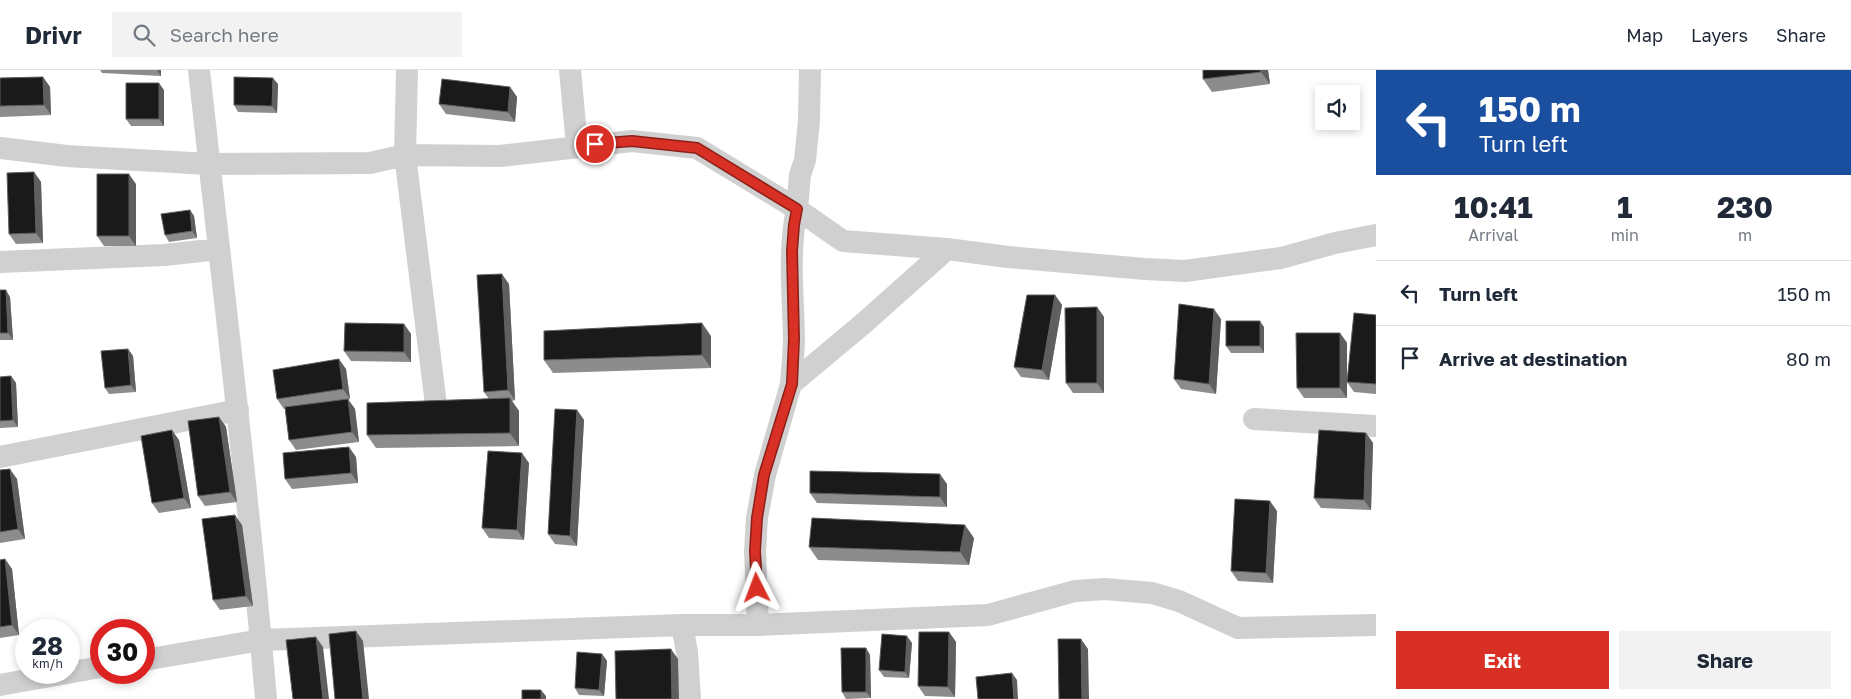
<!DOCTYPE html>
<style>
:root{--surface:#fff;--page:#f2f2f3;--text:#1f2937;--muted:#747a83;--line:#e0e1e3;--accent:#d93025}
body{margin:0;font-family:"Golos Text",sans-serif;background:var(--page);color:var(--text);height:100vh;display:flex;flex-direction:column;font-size:19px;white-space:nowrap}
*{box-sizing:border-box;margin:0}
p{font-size:16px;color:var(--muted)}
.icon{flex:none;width:28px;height:28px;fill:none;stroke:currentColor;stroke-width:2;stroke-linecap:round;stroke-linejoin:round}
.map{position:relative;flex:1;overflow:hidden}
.side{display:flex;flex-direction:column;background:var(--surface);width:475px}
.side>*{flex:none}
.guide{background:#1a4fa0;color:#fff;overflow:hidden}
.buttons{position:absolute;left:1315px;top:15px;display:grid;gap:10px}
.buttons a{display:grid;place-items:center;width:45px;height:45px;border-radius:0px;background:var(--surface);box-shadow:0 2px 8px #0003;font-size:25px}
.speed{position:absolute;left:15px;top:549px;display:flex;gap:10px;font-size:25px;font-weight:700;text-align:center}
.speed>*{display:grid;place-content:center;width:65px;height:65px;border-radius:50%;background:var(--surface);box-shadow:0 2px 8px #0003;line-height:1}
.speed small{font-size:12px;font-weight:400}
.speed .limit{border:8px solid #d22;background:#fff;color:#111}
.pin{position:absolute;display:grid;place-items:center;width:42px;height:42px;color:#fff;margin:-21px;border:2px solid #fff;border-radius:50%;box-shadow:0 1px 5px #0007}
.me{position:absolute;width:55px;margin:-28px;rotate:357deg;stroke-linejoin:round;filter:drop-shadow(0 0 4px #0008)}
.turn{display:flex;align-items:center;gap:18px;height:105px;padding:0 20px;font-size:22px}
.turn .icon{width:65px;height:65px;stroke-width:2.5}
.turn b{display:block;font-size:35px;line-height:42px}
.eta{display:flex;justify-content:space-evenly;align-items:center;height:85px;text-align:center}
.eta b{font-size:30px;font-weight:700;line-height:35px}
.action{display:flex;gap:10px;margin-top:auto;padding:10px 20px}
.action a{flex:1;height:58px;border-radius:0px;background:var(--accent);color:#fff;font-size:20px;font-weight:700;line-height:58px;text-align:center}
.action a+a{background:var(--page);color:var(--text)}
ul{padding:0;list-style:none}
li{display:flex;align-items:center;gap:15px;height:65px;padding:0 20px;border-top:1px solid var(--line)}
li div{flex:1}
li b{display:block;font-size:19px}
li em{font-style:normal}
header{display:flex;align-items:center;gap:30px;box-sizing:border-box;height:70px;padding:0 25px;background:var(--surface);border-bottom:1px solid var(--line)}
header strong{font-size:24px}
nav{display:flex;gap:28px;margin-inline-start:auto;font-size:18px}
.search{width:350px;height:45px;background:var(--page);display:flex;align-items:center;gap:12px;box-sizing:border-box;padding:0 18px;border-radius:0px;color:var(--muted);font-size:19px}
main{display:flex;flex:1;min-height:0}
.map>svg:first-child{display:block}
</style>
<header>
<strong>Drivr</strong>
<div class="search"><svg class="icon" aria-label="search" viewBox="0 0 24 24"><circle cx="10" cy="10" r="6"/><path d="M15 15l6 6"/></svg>Search here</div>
<nav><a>Map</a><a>Layers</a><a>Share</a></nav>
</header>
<main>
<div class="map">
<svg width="1376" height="629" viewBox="0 0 1376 629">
<rect width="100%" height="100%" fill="#fff"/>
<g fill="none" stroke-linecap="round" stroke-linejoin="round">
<path stroke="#d0d0d0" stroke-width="22" d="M199,0C222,210 248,419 266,629
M570,0L577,76
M810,0L809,50L805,90L800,105L797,139L843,171L947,179L1008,187L1145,199L1185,201L1281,188L1335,173L1376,165
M0,78L67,86L209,94L370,93L405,85L407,0
M0,192L165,185L218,179
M436,335L405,85L500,86L632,71L697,78L797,139C788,182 793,224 794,267C794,283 792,299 791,314
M1254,349L1376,356
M0,387L238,340
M682,555L687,582L690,629
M758,555L755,481L757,448L765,405L791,314L864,253L947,179
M144,590L261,570L682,555H758L988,545L1075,521L1105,519L1152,523L1179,531L1238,558L1376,555
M0,615L101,597"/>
</g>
<path fill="#8c8c8c" d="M100,0H161V6L102,3Z
M1203,0H1268L1270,14L1212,22L1203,9Z
M43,7L50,17L51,45L0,47V8Z
M278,14L277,43L238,42L234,35Z
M510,17L517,27L515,52L446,44L439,34Z
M164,20V56H131L126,49Z
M34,102L41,112L43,173L16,174L9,164Z
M136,114V176H104L97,166Z
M190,140L194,146L197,168L169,172L165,165Z
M509,214L515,330L512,331L519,341V376L376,378L367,365L489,329L484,322Z
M0,220L10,227L13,270H0Z
M1055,225L1062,235L1049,310L1021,307L1014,297Z
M1097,237L1104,247V323H1073L1066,313Z
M1376,245V324L1354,322L1347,312V328H1304L1297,318L1340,263L1347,273V311Z
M1221,249L1216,324L1181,319L1174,309Z
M404,254L411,264V292L351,291L344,281Z
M1264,257V283H1231L1226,276Z
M711,266V298L553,303L544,290Z
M128,279L133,286L136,322L109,324L105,318Z
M346,299L350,329L348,330L355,339L359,372L296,380L289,370L285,339H284L277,329Z
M11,306L16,313L18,357L0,358V307Z
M577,340L584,350L577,476L555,474L548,464Z
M219,347L226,357L237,432L205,436L198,426Z
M1366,363L1373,373L1371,440L1321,438L1314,428Z
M179,370L191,438L159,443L152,433Z
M356,387L358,413L292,419L285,409Z
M529,393L524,470L489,468L482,458Z
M0,400L17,409L25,469L0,473Z
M947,414V437L817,433L810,423Z
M1277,441L1273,513L1238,511L1231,501Z
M242,455L253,536L220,540L213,530Z
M974,468L969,495L818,490L809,477Z
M5,489L12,499L19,565L0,568V490Z
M949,562L956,572L955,627L925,626L918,616Z
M912,573L909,608L884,607L879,600Z
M866,578L870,585L871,628L846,629L842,622Z
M602,584L607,591L604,626L579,625L575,618Z"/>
<path fill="#5f5f5f" d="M157,0H161V6Z
M1260,0H1268L1270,14L1261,2Z
M43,7L50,17L51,45L44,35Z
M273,8L278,14L277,43L272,36Z
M159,13L164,20V56L159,49Z
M510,17L517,27L515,52L508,42Z
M34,102L41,112L43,173L36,163Z
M129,104L136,114V176L129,166Z
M190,140L194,146L197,168L192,161Z
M502,204L509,214L515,330L508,320Z
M6,220L10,227L13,270L8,263Z
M1055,225L1062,235L1049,310L1042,300Z
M1097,237L1104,247V323L1097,313Z
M1214,239L1221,249L1216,324L1209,314Z
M1260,251L1264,257V283L1260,276Z
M702,253L711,266V298L702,285Z
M404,254L411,264V292L404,282Z
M1340,263L1347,273V328L1340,318Z
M128,279L133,286L136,322L131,315Z
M339,289L346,299L350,329L343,319Z
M11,306L16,313L18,357L13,350Z
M510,328L519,341V376L510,363Z
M348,329L355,339L359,372L352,362Z
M577,340L584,350L577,476L570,466Z
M219,347L226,357L237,432L230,422Z
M172,360L179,370L191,438L184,428Z
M1366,363L1373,373L1371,440L1364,430Z
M349,377L356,387L358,413L351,403Z
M522,383L529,393L524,470L517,460Z
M10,399L17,409L25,469L18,459Z
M940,404L947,414V437L940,427Z
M1270,431L1277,441L1273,513L1266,503Z
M235,445L242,455L253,536L246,526Z
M965,455L974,468L969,495L960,482Z
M5,489L12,499L19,565L12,555Z
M356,561L363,571L369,629H363Z
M949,562L956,572L955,627L948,617Z
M907,566L912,573L909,608L905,602Z
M316,567L323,577L329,629H323Z
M1081,569L1088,579L1089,629H1082Z
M866,578L870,585L871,628L866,622Z
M671,579L678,589L679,629H672Z
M602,584L607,591L604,626L599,620Z
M1012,603L1017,610L1018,629H1014Z
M541,620L546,626V629H541Z"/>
<path fill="#1a1a1a" stroke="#5f5f5f" d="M1203,0H1260L1261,2L1203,9Z
M43,7L44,35L0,36V8Z
M234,7L273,8L272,36L234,35Z
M442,9L510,17L508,42L439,34Z
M126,13H159V49H126Z
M34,102L36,163L9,164L7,103Z
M97,104H129V166H97Z
M190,140L192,161L165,165L161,144Z
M502,204L508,320L484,322L477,205Z
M0,220H6L8,263H0Z
M1027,225H1055L1042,300L1014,297Z
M1179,234L1214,239L1209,314L1174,309Z
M1097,237V313H1066L1065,238Z
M1354,243L1376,245V314L1347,312Z
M1226,251H1260V276H1226Z
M345,253L404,254V282L344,281Z
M702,253V285L544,290V261Z
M1296,263H1340V318H1297Z
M128,279L131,315L105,318L101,281Z
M339,289L343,319L277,329L273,300Z
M11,306L13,350L0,351V307Z
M510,328V363L367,365V333Z
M348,329L352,362L289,370L285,337Z
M555,339L577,340L570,466L548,464Z
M219,347L230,422L198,426L188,351Z
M172,360L184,428L152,433L141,366Z
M1319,360L1366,363L1364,430L1314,428Z
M349,377L351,403L285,409L283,383Z
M488,381L522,383L517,460L482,458Z
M10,399L18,459L0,462V400Z
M810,401L940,404V427L810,423Z
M1235,429L1270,431L1266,503L1231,501Z
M235,445L246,526L213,530L202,449Z
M812,448L965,455L960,482L809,477Z
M5,489L12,555L0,557V490Z
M356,561L363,629H335L329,564Z
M919,562H949L948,617L918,616Z
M882,564L907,566L905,602L879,600Z
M316,567L323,629H293L286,570Z
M1058,569H1081L1082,629H1059Z
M841,578H866V622H842Z
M671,579L672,629H616L615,581Z
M577,582L602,584L599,620L575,618Z
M1012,603L1014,629H978L976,607Z
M522,620H541V629H522Z"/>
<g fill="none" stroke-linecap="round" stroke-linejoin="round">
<g stroke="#8d1f18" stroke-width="12">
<path id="route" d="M595,74L632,71L697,78L797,139L794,155L792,181L794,269L792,314L764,405L757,448L755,481L757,518"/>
</g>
<use href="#route" stroke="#d93025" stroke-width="9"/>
</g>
</svg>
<div class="buttons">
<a><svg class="icon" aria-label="sound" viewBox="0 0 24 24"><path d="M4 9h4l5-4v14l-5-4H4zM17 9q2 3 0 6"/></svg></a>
</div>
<div class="speed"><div>28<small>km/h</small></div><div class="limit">30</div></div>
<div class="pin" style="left:595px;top:74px;background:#d93025"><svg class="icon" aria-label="arrive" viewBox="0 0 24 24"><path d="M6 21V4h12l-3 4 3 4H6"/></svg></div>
<svg class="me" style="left:757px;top:518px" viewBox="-20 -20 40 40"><path d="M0-17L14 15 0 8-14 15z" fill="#d93025" stroke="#fff" stroke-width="4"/></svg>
</div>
<section class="side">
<div class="guide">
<div class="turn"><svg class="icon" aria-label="left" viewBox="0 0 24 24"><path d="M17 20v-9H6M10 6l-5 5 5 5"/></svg><div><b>150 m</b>Turn left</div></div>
</div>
<div class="eta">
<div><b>10:41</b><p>Arrival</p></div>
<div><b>1</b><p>min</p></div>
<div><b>230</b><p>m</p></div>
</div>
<ul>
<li><svg class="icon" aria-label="left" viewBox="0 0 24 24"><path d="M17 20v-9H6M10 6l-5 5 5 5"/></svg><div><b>Turn left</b></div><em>150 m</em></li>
<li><svg class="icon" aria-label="arrive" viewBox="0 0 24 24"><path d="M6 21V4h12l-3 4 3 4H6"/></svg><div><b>Arrive at destination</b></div><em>80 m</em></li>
</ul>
<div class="action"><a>Exit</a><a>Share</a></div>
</section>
</main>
